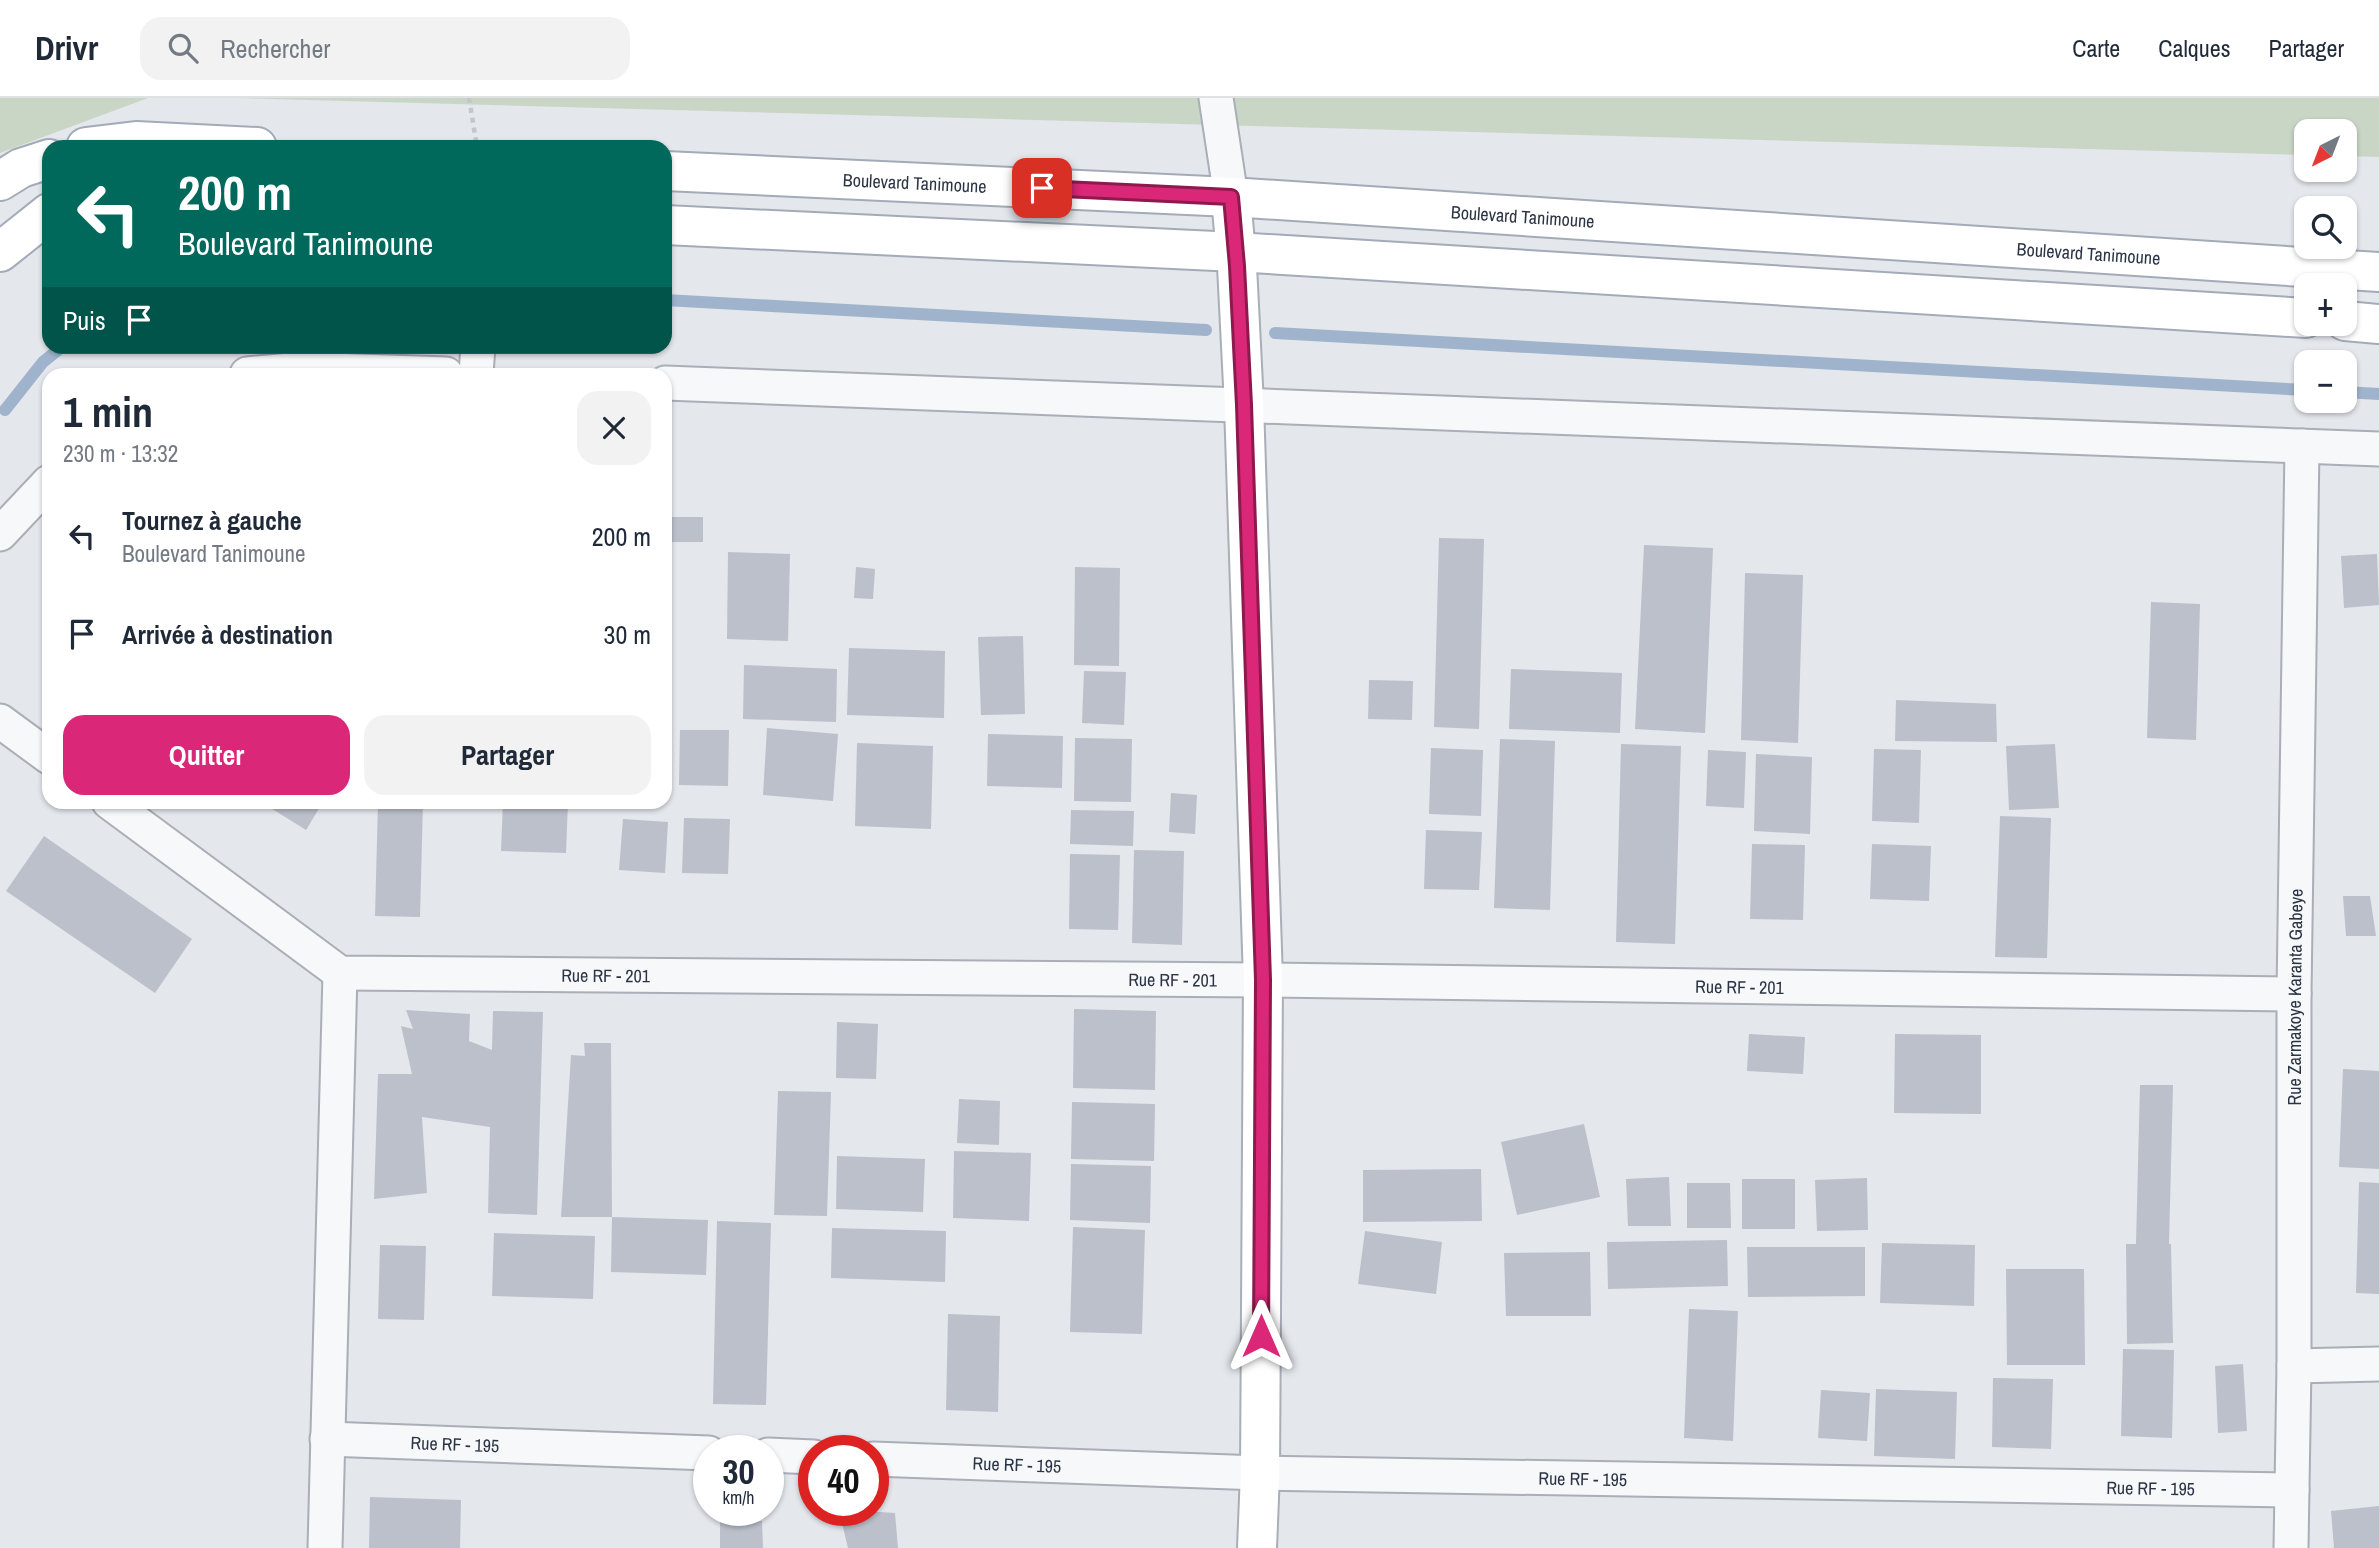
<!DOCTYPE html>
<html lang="fr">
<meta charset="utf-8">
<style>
:root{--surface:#fff;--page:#f2f2f3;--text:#1f2937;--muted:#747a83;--line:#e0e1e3;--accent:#db2777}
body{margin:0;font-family:"Archivo Narrow",sans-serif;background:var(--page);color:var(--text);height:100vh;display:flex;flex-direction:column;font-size:26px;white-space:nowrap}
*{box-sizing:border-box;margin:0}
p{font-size:23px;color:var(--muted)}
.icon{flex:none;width:38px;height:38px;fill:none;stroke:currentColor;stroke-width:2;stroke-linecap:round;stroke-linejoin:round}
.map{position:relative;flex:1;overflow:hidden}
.side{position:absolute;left:42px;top:270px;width:630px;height:441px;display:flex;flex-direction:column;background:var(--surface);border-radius:21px;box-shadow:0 2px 5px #0004}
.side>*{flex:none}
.hud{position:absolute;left:42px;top:42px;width:630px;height:214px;border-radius:21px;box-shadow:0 2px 5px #0004;background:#00695c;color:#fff;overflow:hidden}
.needle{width:46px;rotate:222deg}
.fabs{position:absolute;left:2294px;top:21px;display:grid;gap:14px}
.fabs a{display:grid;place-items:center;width:63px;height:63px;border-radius:14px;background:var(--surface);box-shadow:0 2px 5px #0004;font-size:35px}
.speed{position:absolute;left:693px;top:1337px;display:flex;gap:14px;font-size:35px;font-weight:700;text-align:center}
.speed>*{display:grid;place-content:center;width:91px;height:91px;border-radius:50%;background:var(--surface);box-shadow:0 2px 5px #0004;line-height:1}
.speed small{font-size:18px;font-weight:400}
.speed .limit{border:10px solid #d22;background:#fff;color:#111}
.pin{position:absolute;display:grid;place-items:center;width:60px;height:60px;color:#fff;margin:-30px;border-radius:14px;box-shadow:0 4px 10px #0006}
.me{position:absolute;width:77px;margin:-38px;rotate:0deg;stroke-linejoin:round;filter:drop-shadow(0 0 5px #0008)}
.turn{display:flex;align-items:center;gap:24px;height:147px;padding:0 21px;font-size:32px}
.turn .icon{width:91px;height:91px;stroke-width:2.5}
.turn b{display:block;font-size:49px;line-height:60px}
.then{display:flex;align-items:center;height:66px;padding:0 21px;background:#0003;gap:14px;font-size:26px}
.round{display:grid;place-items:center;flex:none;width:74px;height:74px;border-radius:21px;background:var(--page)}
.overview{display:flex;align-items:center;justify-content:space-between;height:119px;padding:0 21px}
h1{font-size:42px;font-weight:700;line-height:52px}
.primary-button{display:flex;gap:14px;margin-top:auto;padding:14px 21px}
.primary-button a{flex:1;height:80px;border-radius:21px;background:var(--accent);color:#fff;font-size:28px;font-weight:700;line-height:80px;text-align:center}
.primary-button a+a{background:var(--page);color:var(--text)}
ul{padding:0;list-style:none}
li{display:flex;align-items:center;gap:21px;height:98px;padding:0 21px}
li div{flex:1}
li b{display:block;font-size:26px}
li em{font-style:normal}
header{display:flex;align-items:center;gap:42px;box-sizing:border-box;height:98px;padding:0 35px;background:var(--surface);border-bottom:2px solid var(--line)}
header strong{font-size:33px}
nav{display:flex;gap:38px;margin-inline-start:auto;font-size:24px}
.search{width:490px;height:63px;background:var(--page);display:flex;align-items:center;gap:18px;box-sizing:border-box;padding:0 24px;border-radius:21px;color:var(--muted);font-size:26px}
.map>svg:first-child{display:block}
</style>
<header>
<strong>Drivr</strong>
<div class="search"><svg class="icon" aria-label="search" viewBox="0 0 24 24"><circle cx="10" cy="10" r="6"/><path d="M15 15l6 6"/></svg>Rechercher</div>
<nav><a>Carte</a><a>Calques</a><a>Partager</a></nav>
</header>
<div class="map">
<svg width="2379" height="1450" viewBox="0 0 2379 1450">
<rect width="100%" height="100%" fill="#e4e7ec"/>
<path fill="#c9d6c5" d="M0,0H148L0,55Z
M238,0H2379V59L2345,58V33H2306V57Z"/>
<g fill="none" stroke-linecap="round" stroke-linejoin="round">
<path stroke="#9fb4cc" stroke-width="12" d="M665,202L1206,232
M1275,235L2306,292
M2345,294L2379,296
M5,312L43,264L63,248"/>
</g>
<path fill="#bbc0ca" d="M665,419H703V444H665Z
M1439,440L1484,441L1479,631L1434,629Z
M1644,447L1713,450L1705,635L1635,631Z
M728,454L790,456L788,543L727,541Z
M2377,456L2379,507L2344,510L2341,458Z
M856,469L875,471L873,501L854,500Z
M1075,469L1120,470L1119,568L1074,567Z
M1745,475L1803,477L1798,645L1741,642Z
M2151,504L2200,506L2196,642L2147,640Z
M1023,538L1025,616L981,617L978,539Z
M849,550L945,553L944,620L847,617Z
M744,567L837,571L836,624L743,621Z
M1511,571L1622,575L1620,635L1509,631Z
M1084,573L1126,574L1124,627L1082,625Z
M1369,582L1413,583L1412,622L1368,621Z
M1896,602L1996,606L1997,644L1895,643Z
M767,630L838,636L833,703L763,697Z
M680,632H729L728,688L679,687Z
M988,636L1063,638L1062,690L987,688Z
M1075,640L1132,641L1131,704L1074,703Z
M1500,641L1555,643L1550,812L1494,810Z
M857,645L933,648L931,731L855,728Z
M1621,646L1681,648L1675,846L1616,844Z
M2055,646L2059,710L2009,712L2006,648Z
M1431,650L1483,652L1481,718L1429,716Z
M1874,651L1921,652L1919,725L1872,723Z
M1708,652L1746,654L1744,710L1706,708Z
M1756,656L1812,659L1810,736L1754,733Z
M1171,695L1197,697L1195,736L1169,734Z
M261,704H323L306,732Z
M378,704H423L420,819L375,818Z
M503,704H568L566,755L501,753Z
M1071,712L1134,713L1133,748L1070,746Z
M2000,718L2051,720L2047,860L1995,859Z
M684,720L730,721L728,776L682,775Z
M623,721L668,724L665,775L619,772Z
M1426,732L1482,734L1479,792L1424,791Z
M44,738L192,841L155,895L6,793Z
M1752,746L1805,747L1803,822L1750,821Z
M1872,746L1931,748L1929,803L1870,801Z
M1134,752L1184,753L1182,847L1132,845Z
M1070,756L1120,757L1118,832L1069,831Z
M2343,798H2370L2376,838H2346Z
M1074,911L1156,913L1155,992L1073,990Z
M406,912L470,916L469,943L492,952L493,913L543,914L537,1117L488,1115L490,1029L422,1019L427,1095L374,1101L378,976H412L401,928L413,931Z
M837,924L878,926L876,981L836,980Z
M1749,936L1805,939L1803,976L1747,973Z
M1895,936L1981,937V1016L1894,1015Z
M584,945H611L612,1119L708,1122L706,1177L611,1174L612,1119H561L571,957L585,958Z
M2343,971L2379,973V1071L2339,1069Z
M2140,987H2173L2169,1146H2171L2173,1245L2127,1246L2126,1146H2136Z
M778,993L831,994L827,1118L774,1117Z
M959,1001L1000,1003L999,1047L957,1045Z
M1072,1004L1155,1006L1154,1063L1071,1061Z
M1584,1026L1600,1099L1517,1117L1501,1044Z
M954,1053L1031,1055L1029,1123L953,1120Z
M837,1058L925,1061L923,1114L836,1111Z
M1071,1066L1151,1068L1150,1125L1070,1122Z
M1481,1071L1482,1123L1363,1124V1072Z
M1669,1079L1671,1128H1628L1626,1081Z
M1867,1080L1868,1132L1817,1133L1815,1082Z
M1742,1081H1795V1131H1742Z
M2359,1084L2379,1085V1196L2356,1195Z
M1687,1085H1730L1731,1130H1687Z
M717,1123L771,1125L766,1307L713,1306Z
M1073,1129L1145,1132L1142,1236L1070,1234Z
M832,1130L946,1133L945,1184L831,1180Z
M1365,1133L1442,1144L1436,1196L1358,1186Z
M494,1135L595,1138L593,1201L492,1198Z
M1727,1142L1728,1188L1608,1191L1607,1144Z
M1882,1145L1975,1147L1974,1208L1880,1205Z
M380,1147L426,1148L424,1222L378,1221Z
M1747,1149H1865V1198L1748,1199Z
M1590,1154L1591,1218H1506L1504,1155Z
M2006,1171H2084L2085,1267H2007Z
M1689,1211L1738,1213L1733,1343L1684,1340Z
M948,1216L1000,1218L998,1314L946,1312Z
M2123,1251L2174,1252L2172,1340L2121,1338Z
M2243,1266L2247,1333L2218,1335L2215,1268Z
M1993,1280L2053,1281L2051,1351L1992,1349Z
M1876,1291L1957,1294L1955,1361L1874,1358Z
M1821,1292L1870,1295L1867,1343L1818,1340Z
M370,1399L461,1402L460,1450H369Z
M2379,1408V1450H2334L2331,1413Z
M846,1412L895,1415L898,1450H848L842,1425Z
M762,1423L763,1450H720V1424Z"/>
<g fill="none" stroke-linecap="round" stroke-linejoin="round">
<g stroke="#a9aeb7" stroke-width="37">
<g id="street">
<path d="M1216,0L1231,99"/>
<path d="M247,276L301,271L446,276"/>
<path d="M476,276L478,248"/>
<path d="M665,285L2379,351"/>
<path d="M0,436L49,384"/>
<path d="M0,623L49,659"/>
<path id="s1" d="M109,704L340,875L1263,882L2294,896"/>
<path d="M2294,1268L2379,1266"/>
<path id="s2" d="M327,1341L709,1355"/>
<path d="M768,1357L814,1359"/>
<path id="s3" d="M873,1361L1260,1375L2292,1392"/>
<path d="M325,1450L340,875"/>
<path id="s4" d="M2291,1450L2294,1268V896L2302,348"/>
</g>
</g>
<g stroke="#a9aeb7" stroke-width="42">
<path id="secondary" d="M1231,99L1237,168L1244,307L1263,882L1260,1375L1257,1450"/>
</g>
<g stroke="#a3abb8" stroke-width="42">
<g id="primary">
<path d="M86,49L136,43L257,49"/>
<path id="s5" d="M665,73L1231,99L2379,174"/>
<path d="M0,83L21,70L49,61"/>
<path d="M665,127L1236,154L2306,220"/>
<path d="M0,154L49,115"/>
<path d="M2345,223L2379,226"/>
</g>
</g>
<path stroke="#c2c5cb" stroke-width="4.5" stroke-dasharray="5 5" stroke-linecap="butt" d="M469,0L477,49
M295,45L413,49"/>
<use href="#street" stroke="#f7f8fa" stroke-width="33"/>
<use href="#secondary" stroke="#fff" stroke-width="38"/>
<use href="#primary" stroke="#fff" stroke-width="38"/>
</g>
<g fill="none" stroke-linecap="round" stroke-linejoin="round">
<g stroke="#8e194d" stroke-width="18">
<path id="route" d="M1042,90L1231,99L1237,168L1244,307L1263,882L1261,1238"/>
</g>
<use href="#route" stroke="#db2777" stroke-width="12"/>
</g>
<g text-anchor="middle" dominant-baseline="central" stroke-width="6" stroke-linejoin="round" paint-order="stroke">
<g font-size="18" fill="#2b3445" stroke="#f4f6f9">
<text stroke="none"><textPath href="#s5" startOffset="250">Boulevard Tanimoune</textPath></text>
<text stroke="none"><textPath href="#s5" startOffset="859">Boulevard Tanimoune</textPath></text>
<text stroke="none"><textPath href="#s5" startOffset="1426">Boulevard Tanimoune</textPath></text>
<text stroke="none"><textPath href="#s1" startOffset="553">Rue RF - 201</textPath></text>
<text stroke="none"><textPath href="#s1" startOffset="1120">Rue RF - 201</textPath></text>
<text stroke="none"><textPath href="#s1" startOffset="1687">Rue RF - 201</textPath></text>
<text stroke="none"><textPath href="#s4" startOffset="551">Rue Zarmakoye Karanta Gabeye</textPath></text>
<text stroke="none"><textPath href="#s2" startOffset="128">Rue RF - 195</textPath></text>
<text stroke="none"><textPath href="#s3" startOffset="144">Rue RF - 195</textPath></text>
<text stroke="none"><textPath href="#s3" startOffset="710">Rue RF - 195</textPath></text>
<text stroke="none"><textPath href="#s3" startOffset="1278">Rue RF - 195</textPath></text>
</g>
</g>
</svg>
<div class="fabs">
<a><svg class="needle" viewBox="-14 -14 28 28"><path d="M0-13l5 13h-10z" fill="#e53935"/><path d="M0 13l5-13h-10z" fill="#747a83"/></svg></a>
<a><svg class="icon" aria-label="search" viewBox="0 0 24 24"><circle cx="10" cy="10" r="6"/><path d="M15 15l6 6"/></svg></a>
<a>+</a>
<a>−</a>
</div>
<div class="speed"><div>30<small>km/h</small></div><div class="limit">40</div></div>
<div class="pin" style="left:1042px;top:90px;background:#d93025"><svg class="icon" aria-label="arrive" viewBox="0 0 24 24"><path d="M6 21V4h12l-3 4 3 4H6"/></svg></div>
<svg class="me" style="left:1261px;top:1238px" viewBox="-20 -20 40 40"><path d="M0-17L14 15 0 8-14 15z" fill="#db2777" stroke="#fff" stroke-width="4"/></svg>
<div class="hud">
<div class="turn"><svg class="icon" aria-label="left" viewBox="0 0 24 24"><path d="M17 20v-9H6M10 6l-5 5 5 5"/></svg><div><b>200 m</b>Boulevard Tanimoune</div></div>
<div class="then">Puis<svg class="icon" aria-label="arrive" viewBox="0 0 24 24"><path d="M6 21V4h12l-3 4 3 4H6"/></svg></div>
</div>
<section class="side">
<div class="overview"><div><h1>1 min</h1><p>230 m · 13:32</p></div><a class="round"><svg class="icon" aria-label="close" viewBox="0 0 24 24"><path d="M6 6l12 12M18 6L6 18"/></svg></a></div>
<ul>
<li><svg class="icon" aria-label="left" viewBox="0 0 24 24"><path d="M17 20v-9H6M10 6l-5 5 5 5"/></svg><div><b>Tournez à gauche</b><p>Boulevard Tanimoune</p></div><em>200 m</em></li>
<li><svg class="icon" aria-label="arrive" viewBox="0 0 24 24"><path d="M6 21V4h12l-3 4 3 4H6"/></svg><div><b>Arrivée à destination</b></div><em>30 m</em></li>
</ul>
<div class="primary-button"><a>Quitter</a><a>Partager</a></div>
</section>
</div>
